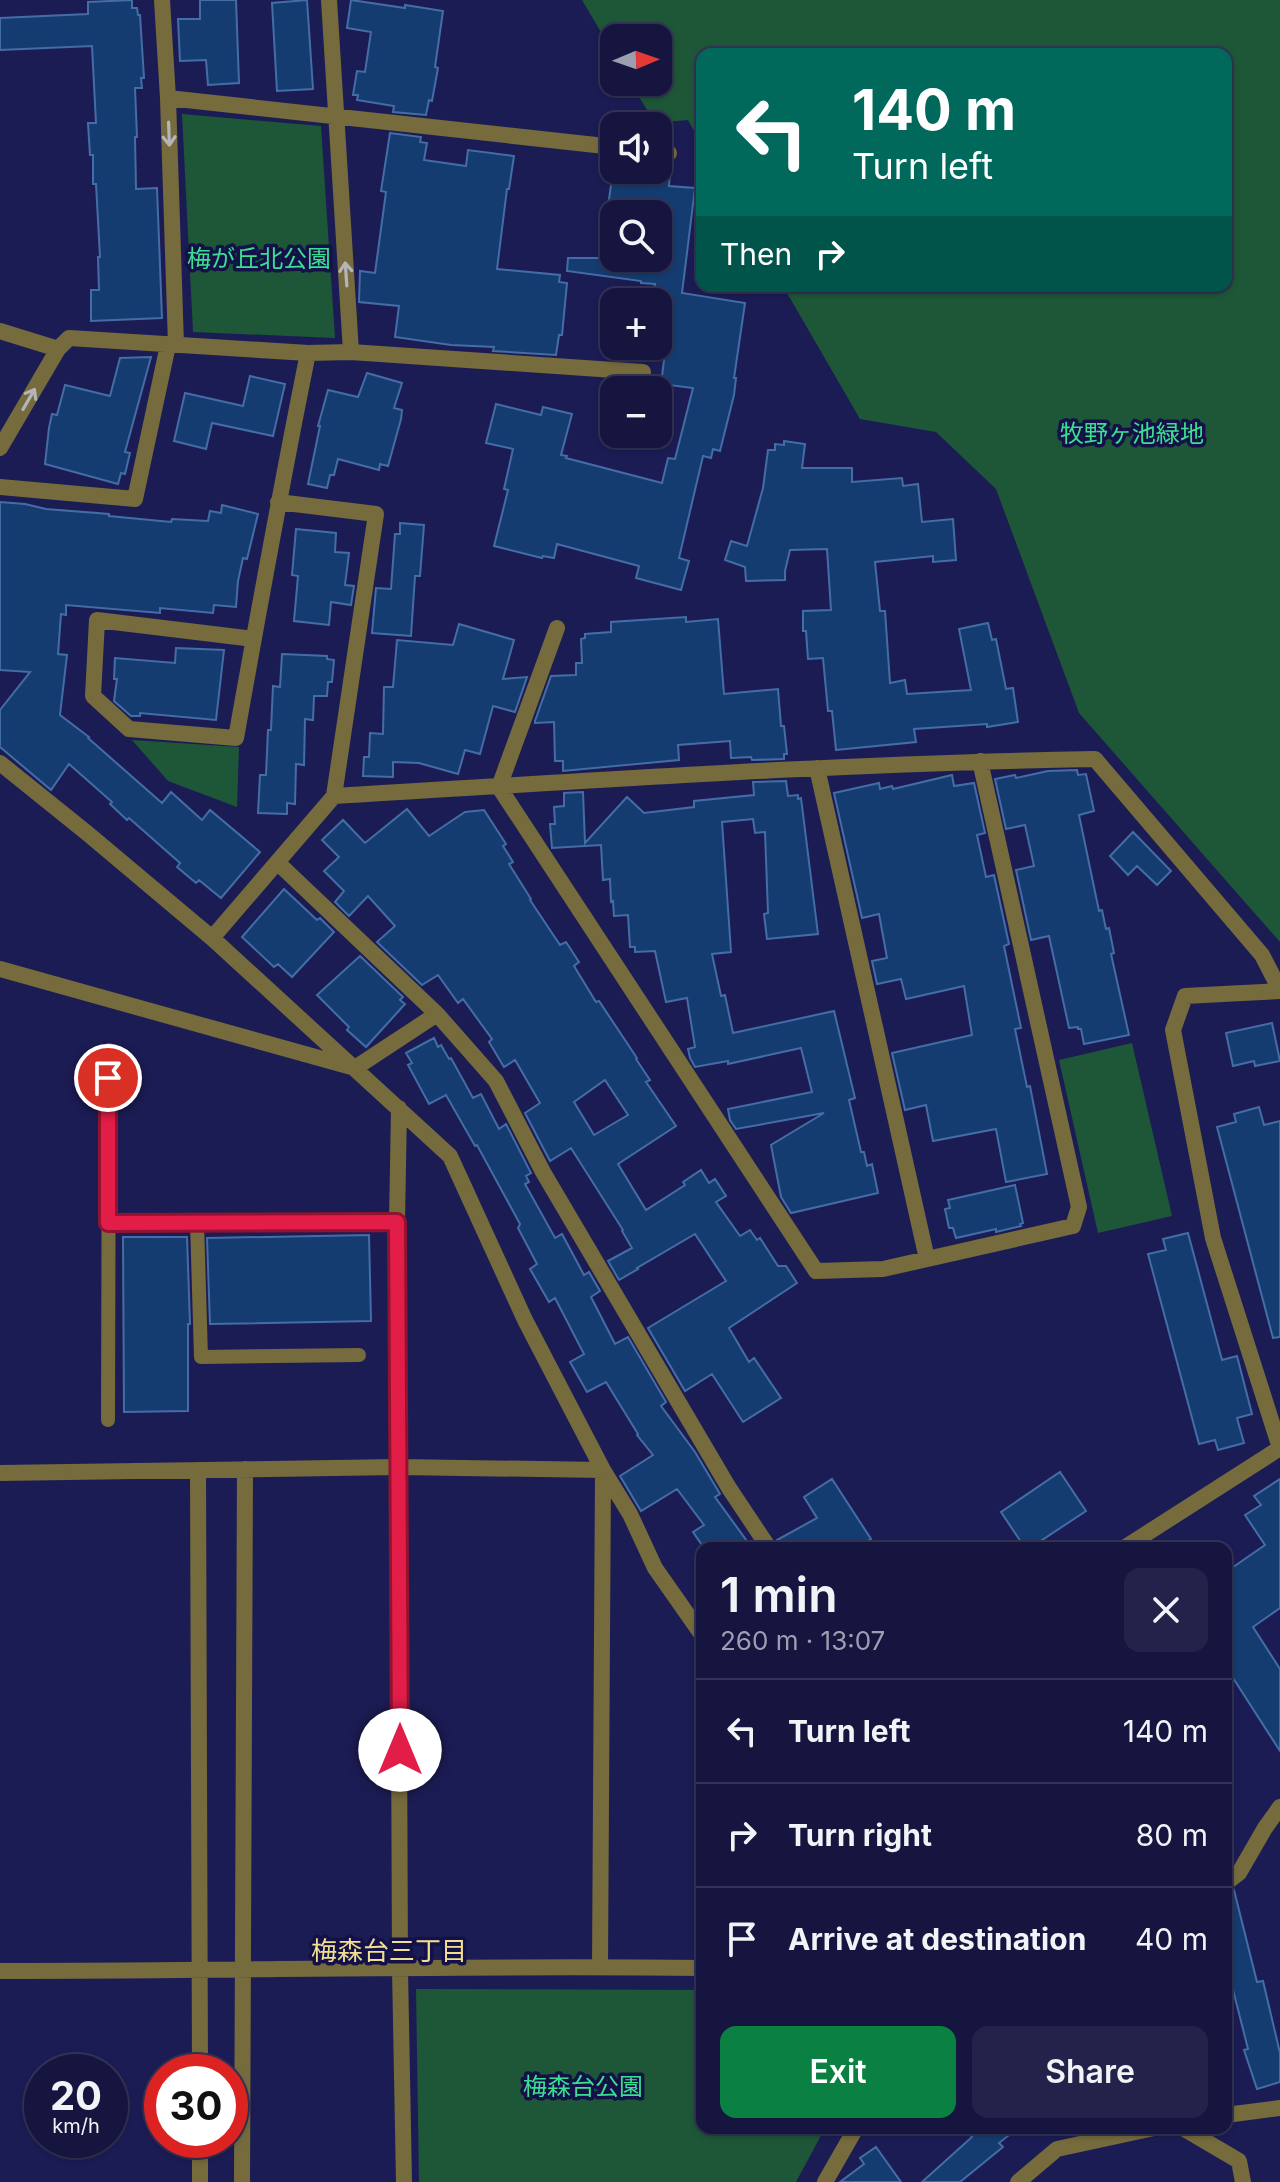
<!DOCTYPE html>
<meta charset="utf-8">
<style>
:root{--surface:#151540;--page:#22224b;--text:#f1f3f6;--muted:#9d9fb1;--line:#343459;--accent:#0b8043}
body{margin:0;font-family:Inter,"Noto Sans JP",sans-serif;background:var(--page);color:var(--text);height:100vh;display:flex;flex-direction:column;font-size:30px;white-space:nowrap}
*{box-sizing:border-box;margin:0}
p{font-size:26px;color:var(--muted)}
.icon{flex:none;width:44px;height:44px;fill:none;stroke:currentColor;stroke-width:2;stroke-linecap:round;stroke-linejoin:round}
.map{position:relative;flex:1;overflow:hidden}
.side{position:absolute;left:696px;top:1542px;width:536px;height:592px;display:flex;flex-direction:column;background:var(--surface);border-radius:16px;box-shadow:0 2px 6px #0004,0 0 0 2px var(--line)}
.side>*{flex:none}
.hud{position:absolute;left:696px;top:48px;width:536px;height:244px;border-radius:16px;box-shadow:0 2px 6px #0004,0 0 0 2px var(--line);background:#00695c;color:#fff;overflow:hidden}
.needle{width:52px;rotate:88deg}
.controls{position:absolute;left:600px;top:24px;display:grid;gap:16px}
.controls a{display:grid;place-items:center;width:72px;height:72px;border-radius:16px;background:var(--surface);box-shadow:0 2px 6px #0004,0 0 0 2px var(--line);font-size:40px}
.speed{position:absolute;left:24px;top:2054px;display:flex;gap:16px;font-size:40px;font-weight:700;text-align:center}
.speed>*{display:grid;place-content:center;width:104px;height:104px;border-radius:50%;background:var(--surface);box-shadow:0 2px 6px #0004,0 0 0 2px var(--line);line-height:1}
.speed small{font-size:20px;font-weight:400}
.speed .limit{border:12px solid #d22;background:#fff;color:#111}
.pin{position:absolute;display:grid;place-items:center;width:68px;height:68px;color:#fff;margin:-34px;border:4px solid #fff;border-radius:50%;box-shadow:0 2px 8px #0007}
.me{position:absolute;width:88px;margin:-44px;rotate:0deg;stroke-linejoin:round;filter:drop-shadow(0 0 6px #0008)}
.turn{display:flex;align-items:center;gap:28px;height:168px;padding:0 24px;font-size:36px}
.turn .icon{width:104px;height:104px;stroke-width:2.5}
.turn b{display:block;font-size:56px;line-height:68px}
.then{display:flex;align-items:center;height:76px;padding:0 24px;background:#0003;gap:16px;font-size:30px}
.round{display:grid;place-items:center;flex:none;width:84px;height:84px;border-radius:16px;background:var(--page)}
.overview{display:flex;align-items:center;justify-content:space-between;height:136px;padding:0 24px}
h1{font-size:48px;font-weight:600;line-height:60px}
.cta{display:flex;gap:16px;margin-top:auto;padding:16px 24px}
.cta a{flex:1;height:92px;border-radius:16px;background:var(--accent);color:#fff;font-size:32px;font-weight:600;line-height:92px;text-align:center}
.cta a+a{background:var(--page);color:var(--text)}
ul{padding:0;list-style:none}
li{display:flex;align-items:center;gap:24px;height:104px;padding:0 24px;border-top:2px solid var(--line)}
li div{flex:1}
li b{display:block;font-size:30px}
li em{font-style:normal}
.map>svg:first-child{display:block}
</style>
<div class="map">
<svg width="1280" height="2182" viewBox="0 0 1280 2182">
<rect width="100%" height="100%" fill="#1c1c55"/>
<path fill="#1e5638" d="M582,0H1280V942L1079,713L996,489L936,432L860,419L783,286H1226V54H702V145L688,120L655,123L630,82H658V38H614V54Z
M182,114L321,126L335,338L193,332Z
M132,740L239,747L237,807L168,781Z
M1132,1043L1172,1216L1098,1233L1059,1060Z
M416,1989L702,1990V2128H825L796,2182H419Z"/>
<path fill="#153c70" stroke="#456da5" stroke-width="2" fill-rule="evenodd" d="M132,0V8H137L138,15H140L144,78H141L142,88H135L137,137H135L136,189L157,188L162,318L91,321V290H99L98,257H100L96,184H93V155H90L88,123H96L92,46L0,50V18L88,14V2Z
M200,0H236L239,83L208,85L206,60L180,61L178,19H200Z
M307,0L313,89L277,91L272,3Z
M351,0L405,8V5L443,11L435,67L438,68L432,101L429,100L426,115L393,112L394,106L357,100L358,95H353L357,71L365,72L371,32L347,28Z
M390,133L421,137L420,142L427,143L424,160L466,166L468,150L514,156L509,189H507L497,269L560,275L559,282L567,283L562,335H559L556,355L493,351L494,347L451,345L395,337L399,306L359,302L360,271L375,273L386,192L381,191Z
M613,170L633,173V170H643L670,173L669,186L695,188L682,293L745,303L734,378H736L734,395L720,451L713,449L711,458L703,456L679,558L689,561L681,590L636,578L639,566L557,544L554,558L543,556L542,558L494,546L508,490L504,489L513,449L486,443L496,404L541,415L543,407L572,414L561,455L567,456L566,458L662,483L668,458L675,459L693,388L661,384L665,352H658V302H652L655,284L641,283V281L567,271L568,258H658V214H607Z
M151,357L125,452L130,453L125,474L121,473L118,484L45,464L49,428L52,414L57,415L65,385L110,396L120,358Z
M367,373L402,383L394,408L402,410L401,419L388,466L380,464L379,470L338,459L334,475H330L327,488L308,484L320,426H318L328,390L358,397Z
M250,376L285,384L273,436L212,423L206,449L174,441L185,393L243,406Z
M784,441L805,444L802,468H852V482L902,478L903,486L918,484L922,522L953,519L956,560L933,562V556L875,562L880,611H885L890,683L905,680L907,694L971,690L959,629L988,623L992,640L996,639L1006,689L1013,688L1018,722L987,727V724L914,729L916,742L836,750L832,711H828L823,658L808,659L806,631H803V611L831,610L827,549L790,550L785,571V580L746,581L745,567L725,560L731,541L747,546L763,488L768,450H775V444L784,445Z
M0,502L25,504L46,509L109,514V516L171,522L172,519L208,521L210,511L221,513L222,505L258,514L247,559L243,558L238,581L236,607L214,605L213,613L160,608V613L66,605V615L61,614L58,654L67,655L60,715L89,737L88,738L162,803L171,792L202,820L210,810L260,852L221,898L199,880L196,883L177,867L180,863L129,818L127,820L110,804L112,802L69,764L51,790L0,747V710L30,672L0,670Z
M400,523L424,525L420,576H415L411,636L372,633L376,588L391,589L395,534H400Z
M296,529L336,533L335,552L349,553L345,585L354,586L351,605L331,602L329,625L294,621L298,576L292,575Z
M686,617V622L718,619L724,694L778,689L781,726H784L787,754H784V759L752,760L751,757L731,758L730,741L678,745L679,760L563,771V761H555L554,722L535,723V721L551,676L576,675V663H582L581,639L585,638V634L611,632V622Z
M459,624L514,640L503,679L527,677L515,712L493,706L480,754L465,750L458,774L419,763L393,762V777L363,776L364,757H369L370,733L383,734L384,687H393L397,640L453,645Z
M176,648L224,650L216,720L140,713V716H131L114,701L117,679H114L115,658L175,663Z
M282,654L327,656V659L334,660L332,682H328L327,696H314L313,720L305,719L304,765L296,764L295,804L287,803V814L258,813L260,775H266L268,730H271L273,686L280,687Z
M1077,770L1078,775L1086,774L1094,811L1079,815L1099,911L1102,910L1106,929L1109,928L1114,953L1111,954L1129,1035L1084,1044L1081,1029H1078V1027L1069,1028L1049,936L1031,940L1016,870L1034,866L1025,825L1006,829L995,779L1015,775L1016,778L1048,771Z
M952,775L954,786L974,783L985,833L977,835L986,877L994,875L1009,944L1004,946L1021,1028L1015,1029L1027,1087L1030,1086L1047,1174L1006,1182L996,1129L933,1141L926,1105L905,1110L892,1053L972,1035L964,986L906,999L901,979L877,984L872,961L887,958L879,914L862,918L834,793L879,783L880,789L892,786L893,789Z
M786,781L788,796L798,795V799L801,798L818,934L767,939L764,914L768,913L765,832L755,833L753,819L722,822L731,952L712,954L721,996L725,995L733,1033L834,1011L855,1098L849,1100L861,1152H864L867,1166L872,1164L878,1193L791,1213L781,1197L771,1145L824,1113L736,1129L730,1120L728,1109L812,1092L801,1048L728,1064V1061L695,1067L690,1058L688,1049L695,1047L687,998L666,1002L655,951L635,952V947H630L628,915L614,916L613,901L611,902L610,879L603,880L601,845L552,848L550,824H555L554,807L564,806V793L583,792L585,843L627,797L644,813L694,807V801L754,795L753,782Z
M407,809L429,836L465,812L484,810L506,844L503,846L513,862L509,864L531,899L530,900L560,945L566,942L579,962L574,966L596,1002L599,1001L637,1058L636,1059L650,1080L646,1082L676,1126L618,1164L646,1210L685,1185L683,1182L701,1170L709,1183L715,1179L726,1196L716,1202L740,1236L750,1230L757,1240L760,1238L778,1266H786L797,1283L729,1328L749,1362L754,1358L781,1398L743,1422L712,1374L685,1391L648,1328L726,1281L695,1234L637,1268L638,1269L619,1280L608,1261L632,1248L622,1231L623,1230L571,1148L550,1161L525,1113L540,1103L515,1060L504,1067L489,1042L492,1039L463,999L458,1003L438,975L422,985L377,942L395,926L368,896L349,916L335,902L344,891L324,871L339,857L322,840L343,820L365,843ZM605,1080L628,1115L594,1135L574,1102Z
M1133,832L1171,871L1157,885L1137,866L1128,875L1110,856Z
M284,889L317,920L320,918L334,932L292,977L278,964L274,967L242,937Z
M360,956L403,997L400,1000L405,1004L366,1047L347,1030L349,1027L317,995Z
M1272,1023L1280,1061L1255,1066L1254,1061L1233,1066L1226,1033Z
M434,1038L438,1047L441,1045L449,1059L451,1058L473,1098L481,1094L499,1129L506,1124L531,1173L526,1176L529,1182L525,1184L555,1238L562,1234L584,1275L589,1272L600,1291L591,1297L615,1344L628,1337L666,1402L661,1406L695,1452L720,1494L715,1497L752,1548H704L693,1532L704,1525L677,1489L641,1511L620,1476L653,1455L637,1435L638,1434L606,1382L587,1392L570,1362L584,1354L555,1298L549,1302L530,1269L537,1264L518,1228L520,1224L477,1145L475,1146L446,1095L429,1104L408,1065L412,1063L406,1053Z
M1259,1107L1264,1125L1280,1121V1337L1273,1338L1217,1127L1236,1122L1234,1114Z
M1015,1185L1023,1223L1020,1224L1021,1226L996,1232V1229L956,1238L953,1228H949L945,1209L950,1208L948,1200Z
M1188,1233L1222,1360L1237,1356L1252,1414L1237,1418L1244,1443L1218,1450L1215,1440L1199,1444L1148,1254L1166,1250L1163,1239Z
M369,1235L371,1321L210,1324L207,1238Z
M123,1237H187L190,1324H188V1411L124,1412Z
M1060,1472L1086,1511L1030,1548H1025L1001,1512Z
M832,1479L871,1539L856,1548H780L777,1540L817,1518L804,1497Z
M1280,1479V1608L1253,1627L1280,1669V1751L1226,1667V1572L1265,1545L1245,1515L1261,1505L1254,1496Z
M1234,1890L1257,1982L1263,1981L1280,2053V2082L1257,2089L1244,2050L1248,2049L1226,1962V1894Z
M964,2128H1018L999,2143L1003,2147L960,2182H922L972,2137Z
M876,2147L901,2182H840L864,2164L860,2158Z"/>
<g fill="none" stroke-linecap="round" stroke-linejoin="round">
<path stroke="#756b3d" stroke-width="14" d="M197,1222L201,1357L359,1355
M108,1223L397,1222
M108,1420L109,1050"/>
<path stroke="#756b3d" stroke-width="16" d="M162,0L168,98L176,345
M329,0L351,352
M168,98L614,147
M658,152L669,153
M0,331L58,349
M0,448L58,349L69,338L308,353L351,352L643,372
M0,487L135,499L168,345
M278,502L376,514L334,796
M557,628L499,787L816,1271L883,1269L1073,1226L1079,1207L980,761
M254,639L97,620L93,696L129,729L236,738C259,609 282,481 308,353
M0,763L87,833L212,938L450,1156L525,1320L603,1470L630,1514L655,1568L702,1635
M817,768L927,1259
M212,938L334,796C588,781 841,763 1095,759L1262,955L1280,990
M0,969L355,1068L437,1014L278,863
M437,1014L496,1081L543,1172L729,1488L769,1548
M399,1108L397,1222L400,1969L404,2182
M1280,1448L1213,1238L1173,1030L1185,996L1280,991
M198,1470L200,2072
M0,1473L399,1467L603,1470
M1124,1548L1280,1448
M1226,1883L1239,1873L1265,1828L1280,1807
M600,1967L603,1472
M0,1971C234,1971 468,1965 702,1968
M1226,2115L1280,2108
M1183,2128L1239,2161L1243,2182
M200,2140V2182
M242,2182L245,1469
M825,2182L856,2128
M1018,2182L1057,2149L1154,2128"/>
</g>
<defs><path id="oneway-shaft" d="M-6 0H5M1.5-3L5.5 0L1.5 3" fill="none" stroke-width="1.6" stroke-linecap="round" stroke-linejoin="round" transform="scale(2)"/></defs>
<g stroke="#b5b5b8">
<use href="#oneway-shaft" transform="translate(169 134) rotate(88)"/>
<use href="#oneway-shaft" transform="translate(346 274) rotate(-94)"/>
<use href="#oneway-shaft" transform="translate(29 399) rotate(-60)"/>
</g>
<g fill="none" stroke-linecap="round" stroke-linejoin="round">
<g stroke="#92132f" stroke-width="20">
<path id="route" d="M108,1078V1223L397,1222L400,1750"/>
</g>
<use href="#route" stroke="#e11d48" stroke-width="14"/>
</g>
<g text-anchor="middle" dominant-baseline="central" stroke-width="7" stroke-linejoin="round" paint-order="stroke">
<g font-size="24" fill="#3ae090" stroke="#141149">
<text x="259" y="258">梅が丘北公園</text>
<text x="1132" y="433">牧野ヶ池緑地</text>
<text x="583" y="2086">梅森台公園</text>
</g>
<g font-size="26" fill="#f0df90" stroke="#141149">
<text x="389" y="1950">梅森台三丁目</text>
</g>
</g>
</svg>
<div class="controls">
<a><svg class="needle" viewBox="-14 -14 28 28"><path d="M0-13l5 13h-10z" fill="#e53935"/><path d="M0 13l5-13h-10z" fill="#9d9fb1"/></svg></a>
<a><svg class="icon" aria-label="sound" viewBox="0 0 24 24"><path d="M4 9h4l5-4v14l-5-4H4zM17 9q2 3 0 6"/></svg></a>
<a><svg class="icon" aria-label="search" viewBox="0 0 24 24"><circle cx="10" cy="10" r="6"/><path d="M15 15l6 6"/></svg></a>
<a>+</a>
<a>−</a>
</div>
<div class="speed"><div>20<small>km/h</small></div><div class="limit">30</div></div>
<div class="pin" style="left:108px;top:1078px;background:#d93025"><svg class="icon" aria-label="arrive" viewBox="0 0 24 24"><path d="M6 21V4h12l-3 4 3 4H6"/></svg></div>
<svg class="me" style="left:400px;top:1750px" viewBox="-20 -20 40 40"><circle r="19" fill="#fff"/><path d="M0-13L10 11 0 6-10 11z" fill="#e11d48"/></svg>
<div class="hud">
<div class="turn"><svg class="icon" aria-label="left" viewBox="0 0 24 24"><path d="M17 20v-9H6M10 6l-5 5 5 5"/></svg><div><b>140 m</b>Turn left</div></div>
<div class="then">Then<svg class="icon" aria-label="right" viewBox="0 0 24 24"><path d="M7 20v-9h11M14 6l5 5-5 5"/></svg></div>
</div>
<section class="side">
<div class="overview"><div><h1>1 min</h1><p>260 m · 13:07</p></div><a class="round"><svg class="icon" aria-label="close" viewBox="0 0 24 24"><path d="M6 6l12 12M18 6L6 18"/></svg></a></div>
<ul>
<li><svg class="icon" aria-label="left" viewBox="0 0 24 24"><path d="M17 20v-9H6M10 6l-5 5 5 5"/></svg><div><b>Turn left</b></div><em>140 m</em></li>
<li><svg class="icon" aria-label="right" viewBox="0 0 24 24"><path d="M7 20v-9h11M14 6l5 5-5 5"/></svg><div><b>Turn right</b></div><em>80 m</em></li>
<li><svg class="icon" aria-label="arrive" viewBox="0 0 24 24"><path d="M6 21V4h12l-3 4 3 4H6"/></svg><div><b>Arrive at destination</b></div><em>40 m</em></li>
</ul>
<div class="cta"><a>Exit</a><a>Share</a></div>
</section>
</div>
